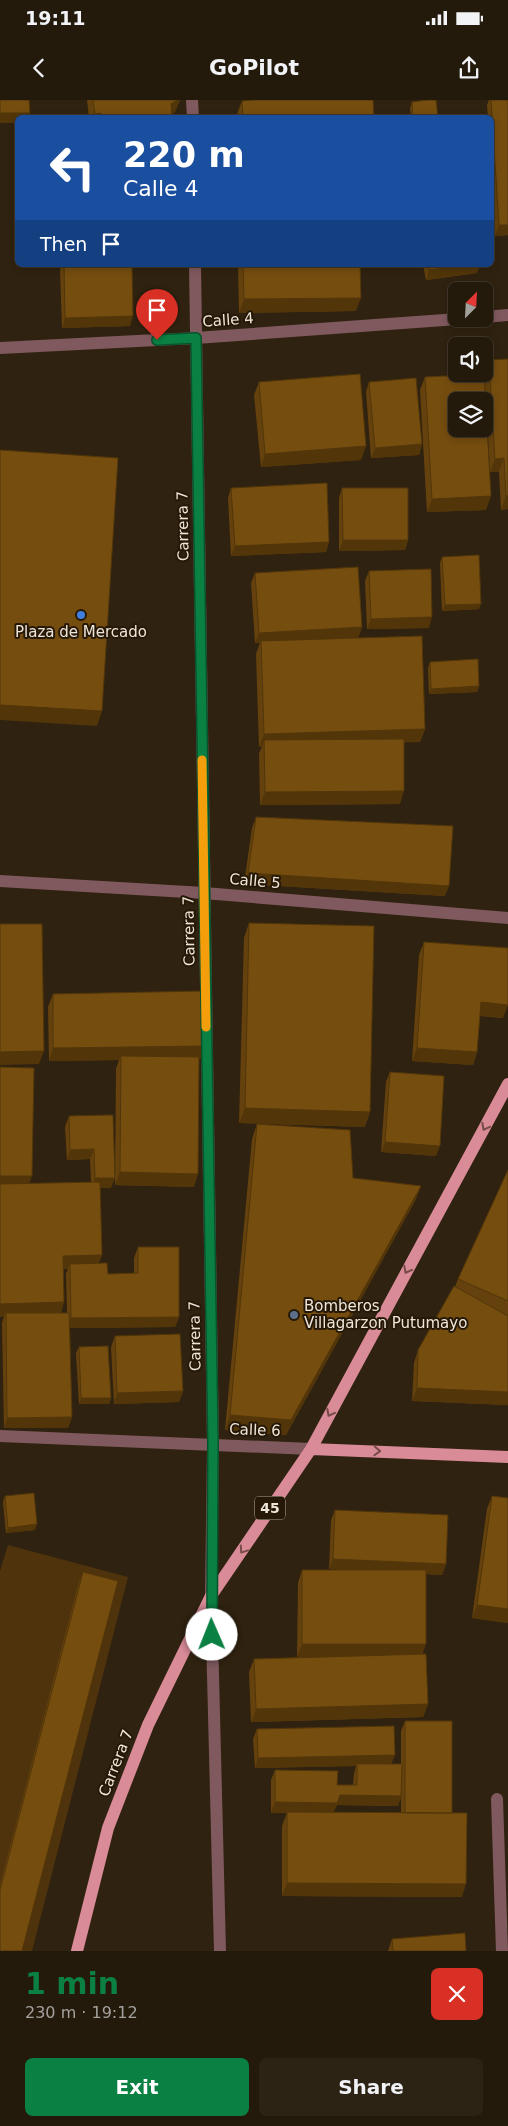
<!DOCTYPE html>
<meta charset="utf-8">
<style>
:root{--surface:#241a0c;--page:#2c2315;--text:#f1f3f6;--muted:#a3a19d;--line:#41382d;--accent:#0b8043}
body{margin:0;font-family:"DejaVu Sans",sans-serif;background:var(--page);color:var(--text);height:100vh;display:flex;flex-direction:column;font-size:19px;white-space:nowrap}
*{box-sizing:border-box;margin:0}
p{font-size:16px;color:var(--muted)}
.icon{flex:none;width:28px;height:28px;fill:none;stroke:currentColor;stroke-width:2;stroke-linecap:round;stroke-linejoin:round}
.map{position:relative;height:1851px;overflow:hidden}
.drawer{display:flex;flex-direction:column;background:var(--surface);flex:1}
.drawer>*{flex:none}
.top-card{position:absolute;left:15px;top:15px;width:479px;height:152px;border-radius:8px;box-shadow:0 2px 8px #0003,0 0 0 1px var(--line);background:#1a4fa0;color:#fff;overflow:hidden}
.needle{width:32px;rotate:24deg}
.tools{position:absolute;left:448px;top:182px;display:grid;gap:10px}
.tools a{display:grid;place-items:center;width:45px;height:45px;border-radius:8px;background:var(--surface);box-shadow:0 2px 8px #0003,0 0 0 1px var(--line);font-size:25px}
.pin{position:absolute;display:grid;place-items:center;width:42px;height:42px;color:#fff;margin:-51px -21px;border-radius:50% 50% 50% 0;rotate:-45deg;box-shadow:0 0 5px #0007}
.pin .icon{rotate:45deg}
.me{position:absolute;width:55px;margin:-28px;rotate:359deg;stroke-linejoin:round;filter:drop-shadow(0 0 4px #0008)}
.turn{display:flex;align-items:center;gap:18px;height:105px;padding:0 25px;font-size:22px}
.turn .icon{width:65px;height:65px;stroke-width:2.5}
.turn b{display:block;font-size:35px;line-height:42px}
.then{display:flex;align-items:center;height:48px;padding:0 25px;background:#0003;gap:10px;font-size:19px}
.round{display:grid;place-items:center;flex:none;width:52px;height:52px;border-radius:8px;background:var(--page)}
.summary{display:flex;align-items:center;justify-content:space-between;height:85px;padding:0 25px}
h1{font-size:30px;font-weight:700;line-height:38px;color:var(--accent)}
.action{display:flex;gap:10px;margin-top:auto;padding:10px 25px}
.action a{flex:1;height:58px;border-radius:8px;background:var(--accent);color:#fff;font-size:20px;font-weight:700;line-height:58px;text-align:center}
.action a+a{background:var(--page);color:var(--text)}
.status{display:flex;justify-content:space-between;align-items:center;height:35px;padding:0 25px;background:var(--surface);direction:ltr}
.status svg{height:14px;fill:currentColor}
header{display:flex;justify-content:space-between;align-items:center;height:65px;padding:0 25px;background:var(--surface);font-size:22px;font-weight:700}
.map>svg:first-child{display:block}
</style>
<div class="status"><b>19:11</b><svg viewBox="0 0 49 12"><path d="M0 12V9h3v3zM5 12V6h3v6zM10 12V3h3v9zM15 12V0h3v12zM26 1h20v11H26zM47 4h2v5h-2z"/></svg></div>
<header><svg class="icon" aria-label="back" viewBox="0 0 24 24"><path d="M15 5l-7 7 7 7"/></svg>GoPilot<svg class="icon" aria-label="share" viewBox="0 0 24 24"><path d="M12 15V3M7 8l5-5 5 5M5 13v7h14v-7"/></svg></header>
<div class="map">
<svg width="508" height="1851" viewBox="0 0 508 1851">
<rect width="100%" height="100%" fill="#302210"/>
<path fill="#4e330c" d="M8,1445L128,1477L32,1851H0V1471Z"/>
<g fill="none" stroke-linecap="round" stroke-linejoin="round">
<path stroke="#7f595e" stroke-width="12" d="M192,0L193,18
M195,165L213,1344L211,1496L220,1851
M484,217L508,215
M0,248L196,238L458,219
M0,781L204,793L508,818
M0,1336L311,1349
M497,1699L502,1851"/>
<path stroke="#d98b98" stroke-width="12" d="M311,1349L508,1357
M77,1851L108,1728L148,1625L211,1496L311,1349L508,984"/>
</g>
<path fill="#65420d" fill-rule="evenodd" d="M87,0H180L175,12L172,14V18H89Z
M489,0H508V135L495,136L491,71V18H488L487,5Z
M242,1L374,18H238L237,14Z
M412,2L438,18H411L410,8Z
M62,165H132L130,226L62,228L60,170Z
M238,165H360L356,211L239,213Z
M423,165H480L477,173L426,180Z
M508,259V409L501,410L499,372H490L486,303V410L427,412L420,290L425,277L484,274L489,260Z
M259,282L361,360L261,367L254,295Z
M369,282L422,344L419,355L371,358L366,292Z
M231,388L329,442L326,452L231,456L228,398Z
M342,388L408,440L405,450L339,451V398Z
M442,457L479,509L442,511L440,463Z
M369,471L429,528L367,529L365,481Z
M255,473L362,527L358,538L425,629L420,642H404L400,704L260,705L259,653L262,647H259L256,554L260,543H255L251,483Z
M430,562L479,586L477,592L429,594L428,568Z
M256,717L445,796L244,784L252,728Z
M249,823L365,1027L239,1023L244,838Z
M424,842L503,918L480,916L477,952L473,965L412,961L419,855Z
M53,894L201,959H199L194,1087L115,1085L116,969L119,960L49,961L48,907Z
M0,967L29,1084L91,1082L90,1059L67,1060L65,1027L69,1016L113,1015L111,1088H100L102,1155L98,1164L108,1174L134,1173V1158L138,1147L179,1217L175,1227L70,1228L72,1317L68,1328H4L2,1223L4,1216L0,1217ZM63,1169H68L66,1174L67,1213H61L64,1202Z
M390,972L436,1056L381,1052L386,982Z
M257,1024L353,1078L421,1086L415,1101L286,1335L225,1330L252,1039Z
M508,1070V1305L412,1301L414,1263L418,1250L455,1187L458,1179Z
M115,1236L183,1291L179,1302L114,1304L111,1247Z
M79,1247L111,1298L109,1304H79L76,1253Z
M5,1396L35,1430L6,1433L3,1402Z
M492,1396L508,1398V1523L472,1518L487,1409Z
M335,1410L446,1464L442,1475L426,1474L423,1554L428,1604L423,1617L251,1622L249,1572L254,1559L310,1557H297L298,1483L302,1470H343L329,1469L331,1420Z
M83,1472L0,1851V1785L78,1485Z
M405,1621L452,1713L462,1797L282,1796V1726L287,1713H271V1680L275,1670L337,1685H353L354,1674L356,1666L255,1668L253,1639L257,1629L392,1664H401V1631ZM401,1697V1713H333L337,1705L398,1706Z
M392,1839L466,1851H388Z"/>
<path fill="#52360a" d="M178,0H180L175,12L166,18L171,4Z
M0,13H30L28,18H18V23H0Z
M101,13L99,18H93L95,14Z
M499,125H508V135L495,136Z
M465,165H480L477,173L426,180L429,170Z
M361,198L356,211L239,213L244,199Z
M133,216L130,226L62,228L65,218Z
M422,344L419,355L371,358L375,348Z
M366,346L361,360L261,367L265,354Z
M504,358L499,372H490L495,359Z
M491,396L486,410L427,412L432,399Z
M506,396H508V409L501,410Z
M343,440H408L405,450L339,451Z
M329,442L326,452L231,456L235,446Z
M481,504L479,509L442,511L445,505Z
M432,517L429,528L367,529L371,519Z
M362,527L358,538L261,541L260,543H255L259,533Z
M479,586L477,592L429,594L431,589Z
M0,605L102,611L97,626L0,620Z
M425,629L420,642L264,647V640L262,647H259L264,634Z
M404,691L400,704L260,705L265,692Z
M248,773L449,786L445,796L244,784Z
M481,902L508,905L503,918L477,915Z
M205,946L201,959L121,960V956L119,960L49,961L53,948Z
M417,948L477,952L473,965L412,961Z
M44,951L39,964L0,965V952Z
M245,1008L370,1012L365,1027L239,1023Z
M385,1042L440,1046L436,1056L381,1052Z
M94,1049L90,1059L67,1060L70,1050Z
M120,1072L198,1074L194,1087L115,1085Z
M0,1076H32L27,1090L0,1089Z
M95,1078H115L111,1088H91Z
M421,1086L415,1101L286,1335L225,1330L230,1315Z
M102,1155L97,1168L70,1164L68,1169H58L63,1156Z
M64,1202L60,1215L6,1213L4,1216L0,1217V1204Z
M179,1217L175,1227L67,1228L71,1218Z
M417,1288L508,1292V1305L412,1301Z
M183,1291L179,1302L114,1304L117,1293Z
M81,1298H111L109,1304H79Z
M72,1317L68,1328H4L7,1318Z
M37,1424L35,1430L6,1433L8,1428Z
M333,1459L446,1464L442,1475L329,1469Z
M477,1505L508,1509V1523L472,1518Z
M302,1544H426L421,1558L297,1557Z
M428,1604L423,1617L251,1622L256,1609Z
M395,1655L391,1665L357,1664L356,1666L255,1668L258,1658Z
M340,1695L401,1696L398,1706L337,1705L333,1713H271L275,1702Z
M287,1783L466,1784L462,1797L282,1796Z"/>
<path fill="#754d0f" stroke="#52360a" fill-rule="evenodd" d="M0,0H29L30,13H0Z
M93,0H178L171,4L172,18H101V13L95,14Z
M253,0H373L374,18H243L242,1Z
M427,0H436L438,18H413L412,2Z
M491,0H508V125H499Z
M64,165H132L133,216L65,218Z
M243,165H360L361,198L244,199Z
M429,165H465L429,170Z
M508,259V396H506L504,358L495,359L489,260Z
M360,274L366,346L265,354L259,282Z
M484,274L491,396L432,399L425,277ZM456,301H484V329H456Z
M416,278L422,344L375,348L369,282Z
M0,350L118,358L102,611L0,605Z
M327,383L329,442L235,446L231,388Z
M342,388H408V440H343Z
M479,455L481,504L445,505L442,457Z
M358,467L362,527L259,533L255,473Z
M431,469L432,517L371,519L369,471Z
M422,536L425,629L264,634L261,541Z
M478,559L479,586L431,589L430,562Z
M404,639V691L265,692L264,640Z
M256,717L453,726L449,786L248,773Z
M249,823L374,826L370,1012L245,1008Z
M0,824H42L44,951L0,952Z
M424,842L508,848V905L481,902L477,952L417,948Z
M204,891L205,946L53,948V894Z
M121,956L199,957L198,1074L120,1072Z
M0,967L34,968L32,1076H0Z
M390,972L444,976L440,1046L385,1042Z
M113,1015L115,1078H95L94,1049L70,1050L69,1016Z
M257,1024L350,1030L353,1078L421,1086L291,1320L230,1315Z
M508,1070V1201L458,1179Z
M100,1082L102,1155L63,1156L64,1202L0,1204V1084Z
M138,1147H179V1217L71,1218L70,1164L107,1163L108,1174L138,1173Z
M454,1186L508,1216V1292L417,1288L418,1250Z
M6,1213H69L72,1317L7,1318Z
M180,1234L183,1291L117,1293L115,1236Z
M108,1246L111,1298H81L79,1247Z
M34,1393L37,1424L8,1428L5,1396Z
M492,1396L508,1398V1509L477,1505Z
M335,1410L448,1415L446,1464L333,1459Z
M302,1470H426V1544H302Z
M83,1472L118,1481L22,1851H0V1790Z
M426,1554L428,1604L256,1609L254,1559Z
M405,1621H452V1713H405Z
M394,1626L395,1655L258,1658L257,1629Z
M357,1664H402L401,1696L340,1695L337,1703L275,1702V1670L338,1671L337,1685H357Z
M287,1712L467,1713L466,1784L287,1783Z
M465,1833L466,1851H393L392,1839Z"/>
<defs><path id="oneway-chevron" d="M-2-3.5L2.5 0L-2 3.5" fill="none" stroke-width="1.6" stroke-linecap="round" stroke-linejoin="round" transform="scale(1.25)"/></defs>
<g stroke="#774c48">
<use href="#oneway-chevron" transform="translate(485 1027) rotate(118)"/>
<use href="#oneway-chevron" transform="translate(407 1170) rotate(118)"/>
<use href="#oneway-chevron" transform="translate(330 1313) rotate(118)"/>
<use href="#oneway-chevron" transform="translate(377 1351) rotate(2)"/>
<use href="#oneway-chevron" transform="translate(243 1450) rotate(124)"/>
</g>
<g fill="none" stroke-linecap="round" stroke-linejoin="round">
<g stroke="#07532c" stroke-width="12">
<path id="route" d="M157,240L196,238L213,1344L212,1535"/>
</g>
<use href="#route" stroke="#0b8043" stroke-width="9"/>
<path stroke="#f59e0b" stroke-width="9" d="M202,660L206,927"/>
</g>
<circle fill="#3f7fe0" stroke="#261806" stroke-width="2" cx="81" cy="515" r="5"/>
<circle fill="#5c6f8a" stroke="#261806" stroke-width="2" cx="294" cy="1215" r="5"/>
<g text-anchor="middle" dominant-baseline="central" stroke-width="4" stroke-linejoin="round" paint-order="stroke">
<rect fill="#261806" stroke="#b3a89a" stroke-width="1" x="255" y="1396.5" width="30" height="23" rx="4"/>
<g font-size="14" font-weight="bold" fill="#efe6da">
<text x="270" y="1408">45</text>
</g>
<g font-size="15" fill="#efe6da" stroke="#261806">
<text transform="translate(228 220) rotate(-4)">Calle 4</text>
<text transform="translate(183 426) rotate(-91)">Carrera 7</text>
<text transform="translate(255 781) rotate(5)">Calle 5</text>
<text transform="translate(189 831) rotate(-91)">Carrera 7</text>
<text transform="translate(195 1236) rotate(-91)">Carrera 7</text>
<text transform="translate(255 1330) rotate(2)">Calle 6</text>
<text transform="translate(116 1663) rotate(-69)">Carrera 7</text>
</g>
<g font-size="15" fill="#efe6da" stroke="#261806">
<text x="81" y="532">Plaza de Mercado</text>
<text x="304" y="1206" text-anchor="start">Bomberos<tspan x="304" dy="17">Villagarzon Putumayo</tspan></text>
</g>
</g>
</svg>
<div class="tools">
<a><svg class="needle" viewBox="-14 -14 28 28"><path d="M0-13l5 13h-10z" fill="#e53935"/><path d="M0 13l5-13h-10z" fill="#a3a19d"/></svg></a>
<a><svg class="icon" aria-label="sound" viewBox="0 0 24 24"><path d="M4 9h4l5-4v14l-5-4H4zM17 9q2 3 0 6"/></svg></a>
<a><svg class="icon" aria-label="layers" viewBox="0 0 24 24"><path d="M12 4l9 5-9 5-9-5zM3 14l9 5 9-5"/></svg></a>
</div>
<div class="pin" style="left:157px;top:240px;background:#d93025"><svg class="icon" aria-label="arrive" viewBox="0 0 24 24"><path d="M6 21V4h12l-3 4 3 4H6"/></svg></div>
<svg class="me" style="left:212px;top:1535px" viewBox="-20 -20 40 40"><circle r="19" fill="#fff"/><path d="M0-13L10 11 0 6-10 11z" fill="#0b8043"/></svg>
<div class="top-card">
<div class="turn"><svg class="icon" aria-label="left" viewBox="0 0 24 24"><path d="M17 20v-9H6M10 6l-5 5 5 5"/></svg><div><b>220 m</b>Calle 4</div></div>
<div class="then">Then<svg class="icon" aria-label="arrive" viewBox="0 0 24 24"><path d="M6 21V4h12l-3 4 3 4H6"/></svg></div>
</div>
</div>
<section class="drawer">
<div class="summary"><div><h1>1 min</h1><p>230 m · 19:12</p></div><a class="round" style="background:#d93025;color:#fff"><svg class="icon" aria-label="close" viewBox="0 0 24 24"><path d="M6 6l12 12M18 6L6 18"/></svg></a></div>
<div class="action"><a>Exit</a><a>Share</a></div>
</section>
